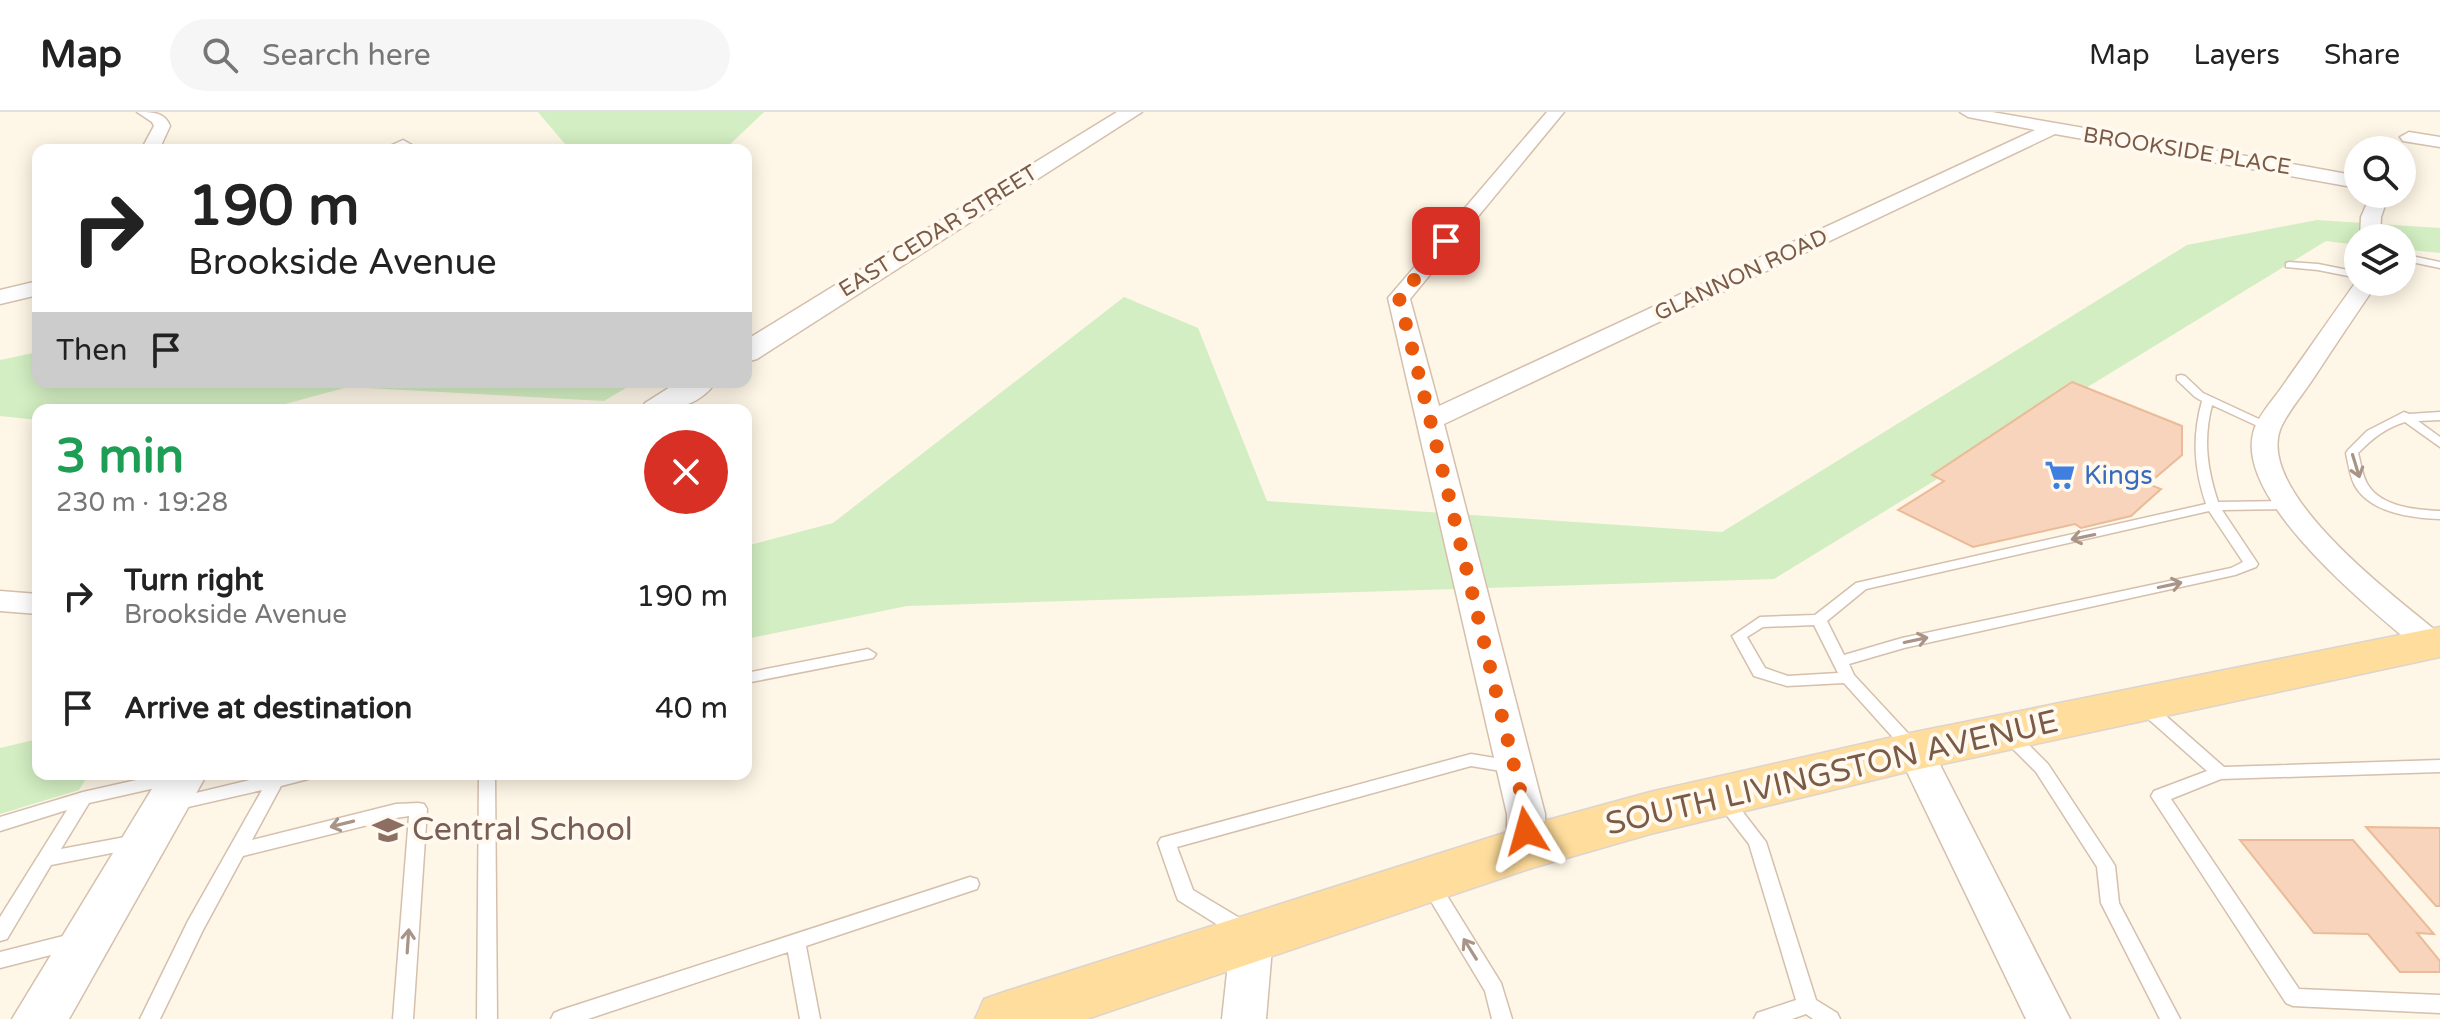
<!DOCTYPE html>
<meta charset="utf-8">
<style>
:root{--surface:#fff;--page:#f6f6f6;--text:#222;--muted:#767676;--line:#e0e0e0}
body{margin:0;font-family:"Varela Round",sans-serif;background:var(--page);color:var(--text);height:100vh;display:flex;flex-direction:column;font-size:30px;white-space:nowrap}
*{box-sizing:border-box;margin:0}
p{font-size:26px;color:var(--muted)}
.icon{flex:none;width:44px;height:44px;fill:none;stroke:currentColor;stroke-width:2;stroke-linecap:round;stroke-linejoin:round}
.map{position:relative;flex:1;overflow:hidden}
.details{position:absolute;left:32px;top:292px;width:720px;height:376px;display:flex;flex-direction:column;background:var(--surface);border-radius:16px;box-shadow:0 4px 20px #0003}
.details>*{flex:none}
.hud{position:absolute;left:32px;top:32px;width:720px;height:244px;border-radius:16px;box-shadow:0 4px 20px #0003;background:#fff;color:var(--text);overflow:hidden}
.tools{position:absolute;left:2344px;top:24px;display:grid;gap:16px}
.tools a{display:grid;place-items:center;width:72px;height:72px;border-radius:50%;background:var(--surface);box-shadow:0 4px 20px #0003;font-size:40px}
.pin{position:absolute;display:grid;place-items:center;width:68px;height:68px;color:#fff;margin:-34px;border-radius:16px;box-shadow:0 4px 12px #0006}
.me{position:absolute;width:88px;margin:-44px;rotate:352deg;stroke-linejoin:round;filter:drop-shadow(0 0 6px #0008)}
.turn{display:flex;align-items:center;gap:28px;height:168px;padding:0 24px;font-size:36px}
.turn .icon{width:104px;height:104px;stroke-width:2.5}
.turn b{display:block;font-size:56px;line-height:68px}
.then{display:flex;align-items:center;height:76px;padding:0 24px;background:#0003;gap:16px;font-size:30px}
.round{display:grid;place-items:center;flex:none;width:84px;height:84px;border-radius:42px;background:var(--page)}
.head{display:flex;align-items:center;justify-content:space-between;height:136px;padding:0 24px}
h1{font-size:48px;font-weight:800;line-height:60px;color:#1e9e55}
ul{padding:0;list-style:none}
li{display:flex;align-items:center;gap:24px;height:112px;padding:0 24px}
li div{flex:1}
li b{display:block;font-size:30px}
li em{font-style:normal}
header{display:flex;align-items:center;gap:48px;box-sizing:border-box;height:112px;padding:0 40px;background:var(--surface);border-bottom:2px solid var(--line)}
header strong{font-size:38px}
nav{display:flex;gap:44px;margin-inline-start:auto;font-size:28px}
.search{width:560px;height:72px;background:var(--page);display:flex;align-items:center;gap:20px;box-sizing:border-box;padding:0 28px;border-radius:44px;color:var(--muted);font-size:30px}
.map>svg:first-child{display:block}
</style>
<header>
<strong>Map</strong>
<div class="search"><svg class="icon" aria-label="search" viewBox="0 0 24 24"><circle cx="10" cy="10" r="6"/><path d="M15 15l6 6"/></svg>Search here</div>
<nav><a>Map</a><a>Layers</a><a>Share</a></nav>
</header>
<div class="map">
<svg width="2440" height="907" viewBox="0 0 2440 907">
<rect width="100%" height="100%" fill="#fef6e6"/>
<path fill="#d3eec2" d="M538,0H764L724,38H570Z
M2317,108L2440,116V141L2402,137V126H2358V133L2326,129L1774,467L907,494L746,527V434L833,411L1124,185L1198,216L1267,389L1722,420L2187,133Z
M38,240V270H636L604,289L348,275L263,298H38V308L0,304V248Z
M38,627V662H89L79,678L0,702V636Z"/>
<path fill="#f7d4bb" stroke="#ebbb99" stroke-width="2" d="M2072,270L2182,314V343L2148,372L2161,377L2131,404L2081,416L2075,412L1973,435L1898,398L1944,369L1932,363Z
M2366,715L2440,716V794H2436Z
M2240,728H2353L2434,822L2417,821L2440,849V860H2400L2368,822L2314,821Z"/>
<g fill="none" stroke-linecap="round" stroke-linejoin="round">
<g stroke="#d5bfad" stroke-width="3">
<path id="service" d="M2402,142L2440,150V156L2402,148Z
M2289,150L2318,152L2358,160V166L2318,158L2286,155V151Z
M2181,263L2185,264L2203,281L2274,314L2268,318L2264,317L2212,293C2203,327 2207,357 2218,390L2291,389L2298,393L2291,397L2222,398L2258,452L2256,455L2235,463L1904,536L1849,552L1854,563L1918,632L1920,636L1918,640H1906L1844,571L1787,574L1754,564L1732,524L1760,505L1815,503L1856,471L2206,392C2194,356 2192,325 2202,289L2195,285L2177,268V264ZM2209,399L2243,450L2231,456L1902,526L1844,543L1827,509L1866,477ZM1814,513L1838,561L1788,564L1765,556L1747,525L1763,515Z
M2404,300L2409,302L2440,300V308L2418,309L2440,325V335L2405,310C2385,316 2372,327 2358,341C2361,351 2362,364 2368,373C2382,395 2416,398 2440,399V407C2411,406 2369,401 2354,372C2350,363 2348,351 2346,341L2348,338L2367,319Z
M868,537L876,542L873,546L746,571V561Z
M2143,588L2149,589L2224,655L2440,648V660L2221,667L2171,687L2299,877L2440,883V901L2293,894L2286,891L2151,684L2154,679L2207,659L2137,597L2135,593L2137,589Z
M2009,617L2015,619L2048,652L2112,749L2115,754L2119,791L2180,907H2160L2101,791L2097,755L2036,660L2003,627L2001,623L2003,619Z
M1471,642L1513,649L1519,651L1521,655L1519,659L1513,661L1471,654L1177,735L1193,778L1248,811L1251,817L1248,823L1241,825L1234,823L1178,788L1176,783L1158,731L1161,726Z
M163,662H179L181,666L179,670L173,672L89,691L61,737L136,723L142,725L145,730L142,735L51,753L7,827L0,829V805L67,698L0,719V705L83,680Z
M275,662H314L312,666L281,674L252,728L396,692L418,691L424,692L427,697L413,907H393L409,704L396,706L243,744L203,818L160,907H140L188,809L262,678L175,698L169,697L166,692L169,687L175,686Z
M479,662H495L497,907H477Z
M1723,681L1729,682L1766,730L1816,888L1837,901L1840,907H1813L1806,902L1792,907H1754L1757,901L1796,888L1749,732L1714,687L1717,682Z
M1429,764L1436,766L1501,871L1512,907H1492L1485,879L1420,771L1422,766Z
M970,765L977,767L979,772L977,777L806,834L820,907H800L788,840L588,907H551L554,901L561,898Z
M75,821L82,823L85,829L82,835L0,856V840Z"/>
</g>
<g stroke="#d5bfad" stroke-width="3">
<path id="minor" d="M137,0C152,0 165,0 170,14L159,38H141L154,14L152,10Z
M1547,0H1564L1410,187L1439,294L2035,18L1968,5L1960,0H1992L2309,55L2358,64V76L2055,22L1444,312L1545,702V736L1540,746L1526,751L1512,746L1507,736V702L1388,186Z
M2409,20L2440,25V35L2403,29L2400,25Z
M403,28L412,33L409,37L381,38Z
M2371,82H2389L2381,105L2380,126H2360L2361,105Z
M2358,167V170H2378C2356,202 2334,235 2313,267C2303,282 2290,297 2282,313C2250,378 2397,486 2440,522V539L2430,541L2419,538C2371,497 2232,387 2254,318C2259,302 2275,286 2284,272C2309,237 2333,202 2358,167Z
M38,169V183L0,192V178Z
M0,479L38,482V502L0,499Z
M1915,626L1928,630L1933,639L2070,907H2026L1897,639L1902,630Z
M1252,807L1267,812L1273,824L1266,907H1222L1231,824L1237,812Z"/>
</g>
<g stroke="#d5bfad" stroke-width="3">
<path id="tertiary" d="M1117,0H1142L757,247L746,250V228Z
M678,270H716C697,297 669,298 640,298L645,291Z
M161,662H207L69,907H12Z"/>
</g>
<g stroke="#ddd4cf" stroke-width="3">
<path id="primary" d="M2440,515V545L1915,658L1650,722L1532,756L1087,907H975L984,887L1007,879L1526,714L1650,680L1915,620Z"/>
</g>
<use href="#service" fill="#fff" fill-rule="evenodd"/>
<use href="#minor" fill="#fff" fill-rule="evenodd"/>
<use href="#tertiary" fill="#fff" fill-rule="evenodd"/>
<use href="#primary" fill="#ffdd9d" fill-rule="evenodd"/>
</g>
<defs><path id="oneway-shaft" d="M-6 0H5M1.5-3L5.5 0L1.5 3" fill="none" stroke-width="1.6" stroke-linecap="round" stroke-linejoin="round" transform="scale(2)"/></defs>
<g stroke="#a99487">
<use href="#oneway-shaft" transform="translate(2356 354) rotate(73)"/>
<use href="#oneway-shaft" transform="translate(2083 425) rotate(168)"/>
<use href="#oneway-shaft" transform="translate(2170 473) rotate(-12)"/>
<use href="#oneway-shaft" transform="translate(1916 528) rotate(-12)"/>
<use href="#oneway-shaft" transform="translate(342 712) rotate(166)"/>
<use href="#oneway-shaft" transform="translate(408 829) rotate(-86)"/>
<use href="#oneway-shaft" transform="translate(1470 837) rotate(-122)"/>
</g>
<g fill="none" stroke-linecap="round" stroke-linejoin="round">
<path stroke="#ea580c" stroke-width="14" stroke-dasharray="0 25.2" d="M1446,129L1399,186C1444,357 1483,530 1526,702V719"/>
</g>
<defs>
<g id="supermarket-bare" transform="scale(2.4)"><path d="M-6-5.5h2.5l.6 2H6L4.5 2H-2.5L-4.4-4H-6ZM-1.5 3.2a1.3 1.3 0 1 0 .1 0ZM3 3.2a1.3 1.3 0 1 0 .1 0Z" fill="#3f7fe0" stroke="#fff9ef" stroke-width="2.5" paint-order="stroke"/></g>
<g id="school-bare" transform="scale(2.4)"><path d="M0-5L7-2L0 1L-7-2ZM-4 1L0 2.5L4 1V4Q0 6-4 4Z" fill="#8d6e63" stroke="#fff9ef" stroke-width="2.5" paint-order="stroke"/></g>
</defs>
<g fill-rule="evenodd">
<use href="#supermarket-bare" x="2060" y="363"/>
<use href="#school-bare" x="388" y="718"/>
</g>
<g text-anchor="middle" dominant-baseline="central" stroke-width="8" stroke-linejoin="round" paint-order="stroke">
<g font-size="22" fill="#7b5b47" stroke="#fff9ef">
<text transform="translate(2187 39) rotate(9)">BROOKSIDE PLACE</text>
<text transform="translate(938 119) rotate(-32)">EAST CEDAR STREET</text>
<text transform="translate(1741 163) rotate(-25)">GLANNON ROAD</text>
</g>
<g font-size="26" fill="#366cbe" stroke="#fff9ef" text-anchor="start">
<text x="2084" y="363">Kings</text>
</g>
<g font-size="32" fill="#7b5b47" stroke="#fff9ef">
<text transform="translate(1832 661) rotate(-13)">SOUTH LIVINGSTON AVENUE</text>
</g>
<g font-size="32" fill="#785e54" stroke="#fff9ef" text-anchor="start">
<text x="412" y="718">Central School</text>
</g>
</g>
</svg>
<div class="tools">
<a><svg class="icon" aria-label="search" viewBox="0 0 24 24"><circle cx="10" cy="10" r="6"/><path d="M15 15l6 6"/></svg></a>
<a><svg class="icon" aria-label="layers" viewBox="0 0 24 24"><path d="M12 4l9 5-9 5-9-5zM3 14l9 5 9-5"/></svg></a>
</div>
<div class="pin" style="left:1446px;top:129px;background:#d93025"><svg class="icon" aria-label="arrive" viewBox="0 0 24 24"><path d="M6 21V4h12l-3 4 3 4H6"/></svg></div>
<svg class="me" style="left:1526px;top:719px" viewBox="-20 -20 40 40"><path d="M0-17L14 15 0 8-14 15z" fill="#ea580c" stroke="#fff" stroke-width="4"/></svg>
<div class="hud">
<div class="turn"><svg class="icon" aria-label="right" viewBox="0 0 24 24"><path d="M7 20v-9h11M14 6l5 5-5 5"/></svg><div><b>190 m</b>Brookside Avenue</div></div>
<div class="then">Then<svg class="icon" aria-label="arrive" viewBox="0 0 24 24"><path d="M6 21V4h12l-3 4 3 4H6"/></svg></div>
</div>
<section class="details">
<div class="head"><div><h1>3 min</h1><p>230 m · 19:28</p></div><a class="round" style="background:#d93025;color:#fff"><svg class="icon" aria-label="close" viewBox="0 0 24 24"><path d="M6 6l12 12M18 6L6 18"/></svg></a></div>
<ul>
<li><svg class="icon" aria-label="right" viewBox="0 0 24 24"><path d="M7 20v-9h11M14 6l5 5-5 5"/></svg><div><b>Turn right</b><p>Brookside Avenue</p></div><em>190 m</em></li>
<li><svg class="icon" aria-label="arrive" viewBox="0 0 24 24"><path d="M6 21V4h12l-3 4 3 4H6"/></svg><div><b>Arrive at destination</b></div><em>40 m</em></li>
</ul>
</section>
</div>
